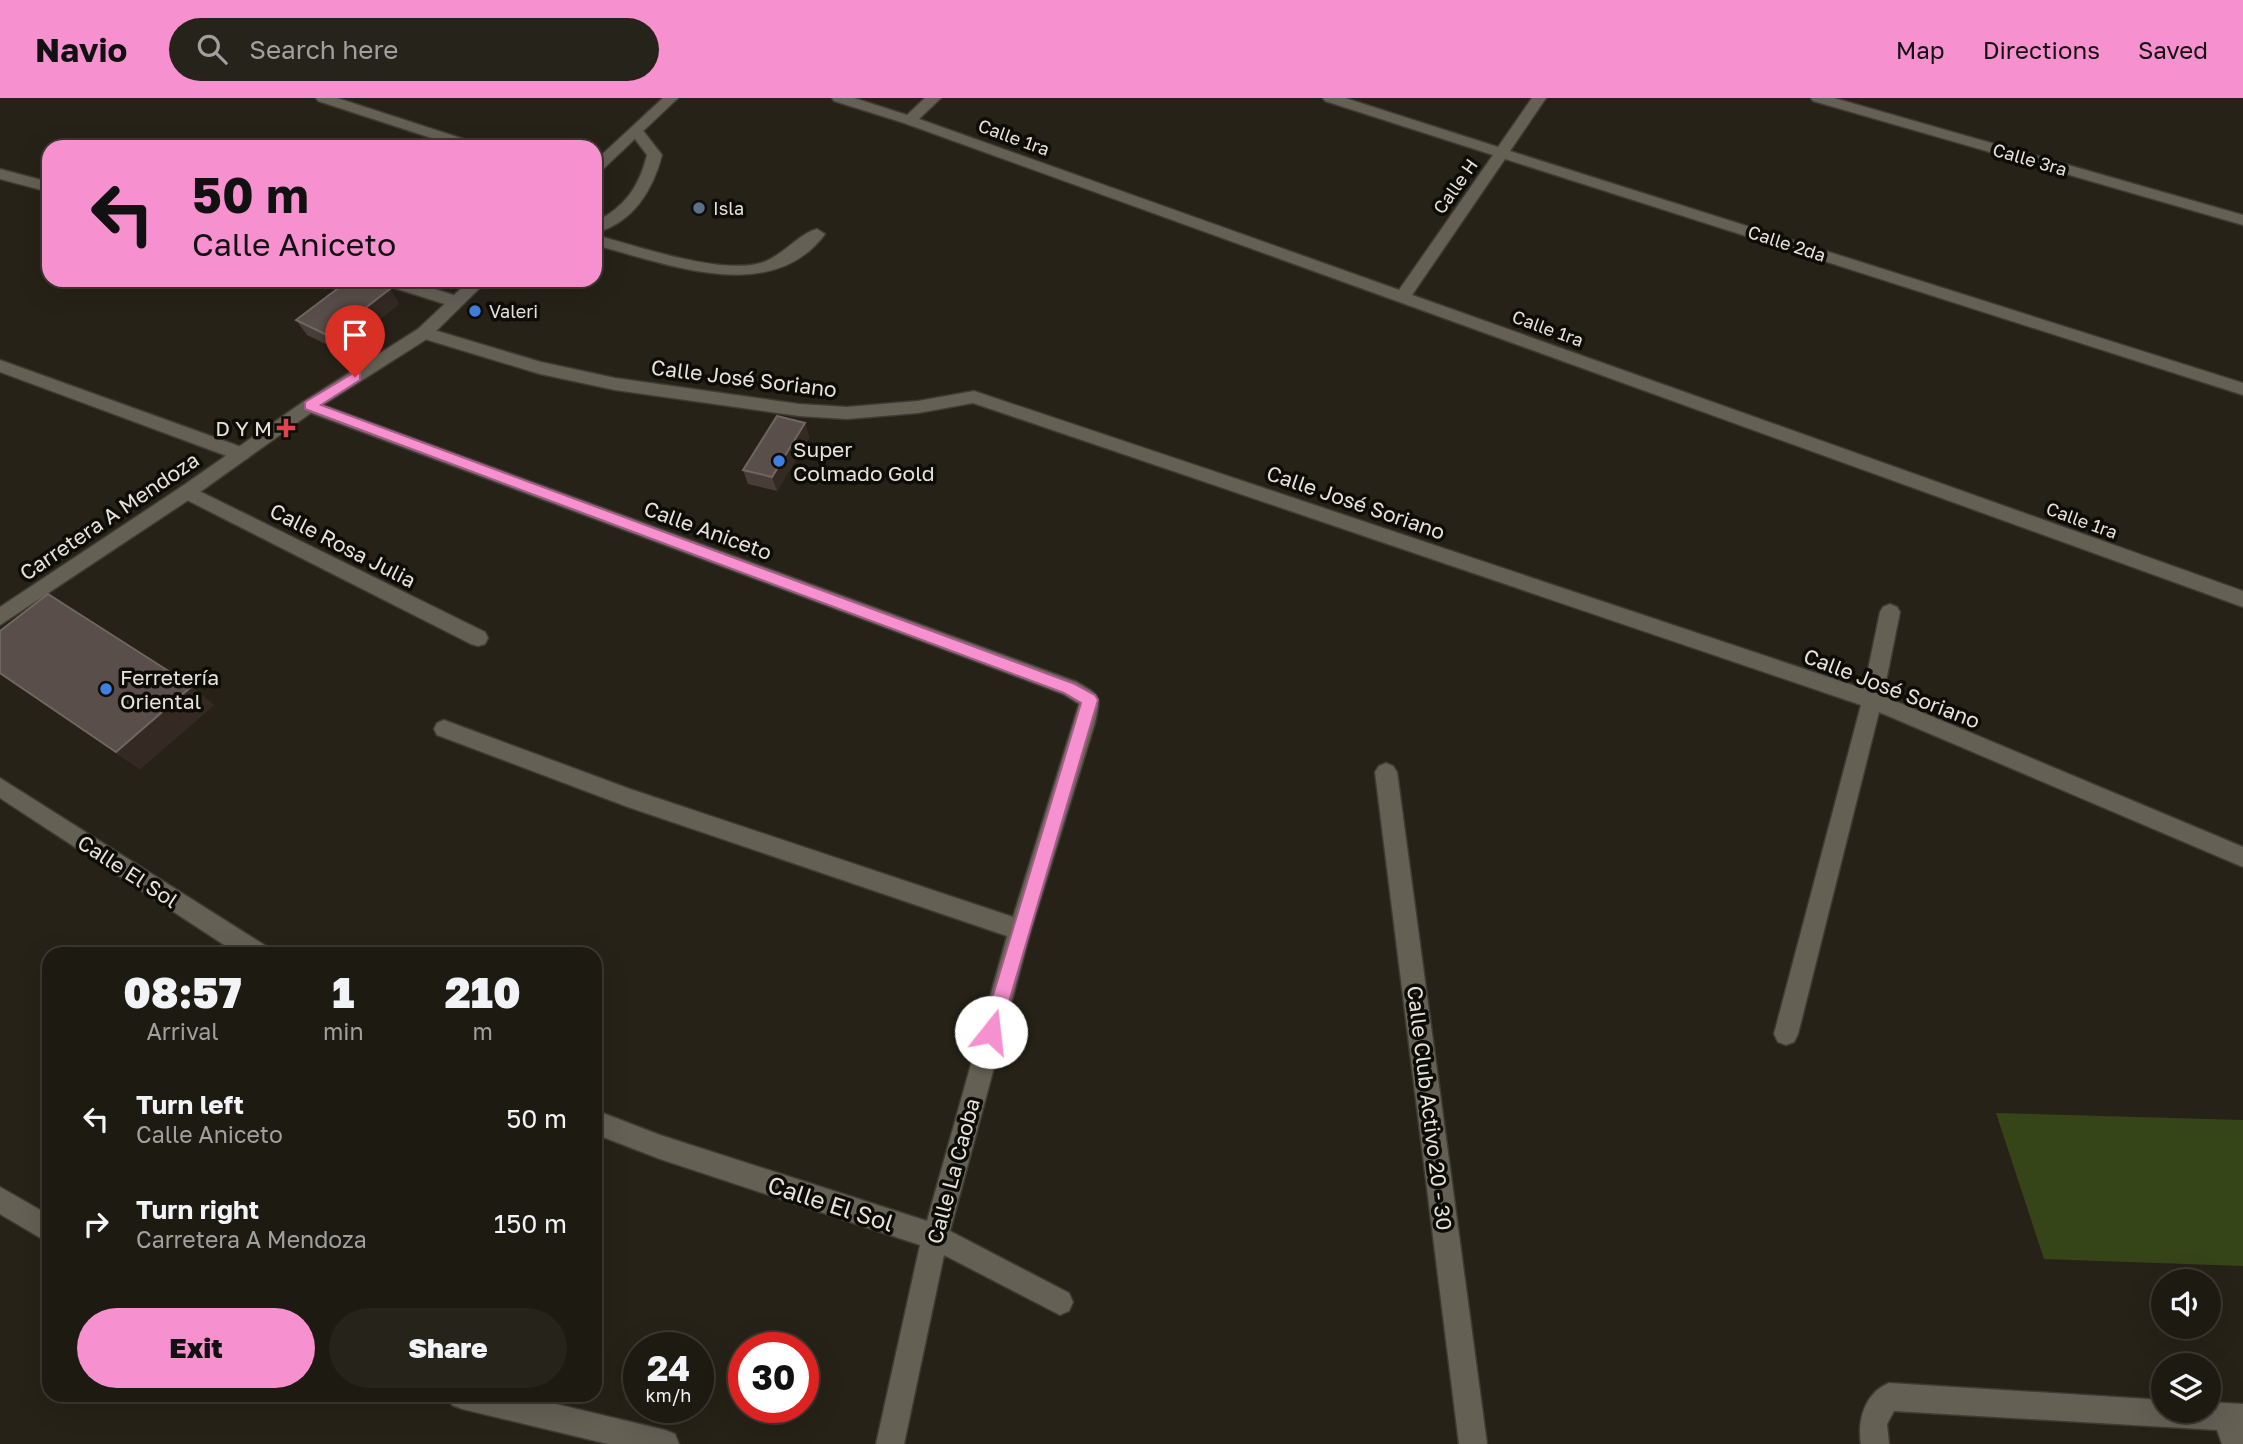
<!DOCTYPE html>
<meta charset="utf-8">
<style>
:root{--surface:#1d1a11;--page:#25231a;--text:#f1f3f6;--muted:#a0a19f;--line:#3b3831;--accent:#f790ce}
body{margin:0;font-family:"Golos Text",sans-serif;background:var(--page);color:var(--text);height:100vh;display:flex;flex-direction:column;font-size:26px;white-space:nowrap}
*{box-sizing:border-box;margin:0}
p{font-size:23px;color:var(--muted)}
.icon{flex:none;width:38px;height:38px;fill:none;stroke:currentColor;stroke-width:2;stroke-linecap:round;stroke-linejoin:round}
.map{position:relative;flex:1;overflow:hidden}
.panel{position:absolute;left:42px;top:849px;width:560px;height:455px;display:flex;flex-direction:column;background:var(--surface);border-radius:21px;box-shadow:0 7px 28px #0002,0 0 0 2px var(--line)}
.panel>*{flex:none}
.guide{position:absolute;left:42px;top:42px;width:560px;height:147px;border-radius:21px;box-shadow:0 7px 28px #0002,0 0 0 2px var(--line);background:#f790ce;color:#111;overflow:hidden}
.buttons{position:absolute;left:2151px;top:1171px;display:grid;gap:14px}
.buttons a{display:grid;place-items:center;width:70px;height:70px;border-radius:50%;background:var(--surface);box-shadow:0 7px 28px #0002,0 0 0 2px var(--line);font-size:35px}
.speed{position:absolute;left:623px;top:1234px;display:flex;gap:14px;font-size:35px;font-weight:700;text-align:center}
.speed>*{display:grid;place-content:center;width:91px;height:91px;border-radius:50%;background:var(--surface);box-shadow:0 7px 28px #0002,0 0 0 2px var(--line);line-height:1}
.speed small{font-size:18px;font-weight:400}
.speed .limit{border:10px solid #d22;background:#fff;color:#111}
.pin{position:absolute;display:grid;place-items:center;width:60px;height:60px;color:#fff;margin:-72px -30px;border-radius:50% 50% 50% 0;rotate:-45deg;box-shadow:0 0 7px #0007}
.pin .icon{rotate:45deg}
.me{position:absolute;width:77px;margin:-38px;rotate:16deg;stroke-linejoin:round;filter:drop-shadow(0 0 5px #0008)}
.turn{display:flex;align-items:center;gap:24px;height:147px;padding:0 35px;font-size:32px}
.turn .icon{width:91px;height:91px;stroke-width:2.5}
.turn b{display:block;font-size:49px;line-height:60px}
.eta{display:flex;justify-content:space-evenly;align-items:center;height:119px;text-align:center}
.eta b{font-size:42px;font-weight:800;line-height:49px}
.cta{display:flex;gap:14px;margin-top:auto;padding:14px 35px}
.cta a{flex:1;height:80px;border-radius:42px;background:var(--accent);color:#111;font-size:28px;font-weight:800;line-height:80px;text-align:center}
.cta a+a{background:var(--page);color:var(--text)}
ul{padding:0;list-style:none}
li{display:flex;align-items:center;gap:21px;height:105px;padding:0 35px}
li div{flex:1}
li b{display:block;font-size:26px}
li em{font-style:normal}
header{display:flex;align-items:center;gap:42px;box-sizing:border-box;height:98px;padding:0 35px;background:var(--accent);color:#111}
header strong{font-size:33px}
nav{display:flex;gap:38px;margin-inline-start:auto;font-size:24px}
.search{width:490px;height:63px;background:var(--page);display:flex;align-items:center;gap:18px;box-sizing:border-box;padding:0 24px;border-radius:38px;color:var(--muted);font-size:26px}
.map>svg:first-child{display:block}
</style>
<header>
<strong>Navio</strong>
<div class="search"><svg class="icon" aria-label="search" viewBox="0 0 24 24"><circle cx="10" cy="10" r="6"/><path d="M15 15l6 6"/></svg>Search here</div>
<nav><a>Map</a><a>Directions</a><a>Saved</a></nav>
</header>
<div class="map">
<svg width="2243" height="1346" viewBox="0 0 2243 1346">
<rect width="100%" height="100%" fill="#272217"/>
<path fill="#364517" d="M1996,1015L2243,1022V1168L2044,1161Z"/>
<g fill="none" stroke-linecap="round" stroke-linejoin="round">
<g stroke="#3e3b34" stroke-width="3">
<path id="lane" d="M636,29L641,30L662,57C653,92 633,125 595,135V124C625,109 639,89 647,57L629,33Z
M817,131L825,136C771,209 665,165 595,147V137C638,148 719,177 761,165C783,158 798,136 817,131Z"/>
</g>
<g stroke="#3e3b34" stroke-width="3">
<path id="street" d="M316,0H337L479,46L481,49H459L318,3Z
M832,0H854L907,17L925,0H941L919,21L1399,192L1493,57L1325,3L1323,0H1345L1498,49L1532,0H1546L1510,53L2243,285V297L1505,61L1412,197L2243,493V509L904,25L834,3Z
M1811,0H1834L2243,117V127L1813,3Z
M0,71L49,84V94L0,81Z
M380,182H406L463,200L465,204L457,210L382,186Z
M424,229L541,264L615,280L799,306L847,309L918,303L974,293L1864,591L1880,514L1883,509L1890,506L1897,509L1900,514L1883,598L2243,749V769L1879,614L1798,936L1794,944L1786,947L1778,944L1774,936L1861,607L973,305L918,315L847,321L799,318L615,292L540,276L418,239L416,235L418,231Z
M0,262L247,351L250,356L247,361H235L0,274Z
M309,302L1077,584C1101,598 1101,597 1095,625L1031,832L950,1133L1069,1195L1073,1204L1069,1213L1060,1217L944,1157L904,1346H876L920,1147L660,1061L595,1036V1012L660,1037L927,1123L1007,838L628,709L437,637L434,631L437,625L444,622L630,691L1013,819L1079,606L1063,596L303,312L300,308L303,304Z
M187,387L485,534L488,540L485,546L478,548L471,546L181,399L178,394L181,389Z
M1386,665L1393,668L1397,674L1487,1346H1459L1375,674L1379,668Z
M0,680L266,848L269,856H238L0,700Z
M0,1089L49,1117V1145L0,1116Z
M1889,1285L2163,1302V1312H2208V1304L2243,1306V1346H2222L2217,1332L1894,1313L1887,1326L1889,1346H1861C1857,1322 1865,1295 1889,1285Z
M448,1297H518L665,1332L675,1336L679,1346H608L462,1311L452,1307Z"/>
</g>
<g stroke="#3e3b34" stroke-width="3">
<path id="secondary" d="M663,0H678L600,74L595,76V63Z
M470,182H488L430,239L315,312L193,399L0,527V509L181,389L303,304L418,231Z"/>
</g>
<use href="#lane" fill="#656054" fill-rule="evenodd"/>
<use href="#street" fill="#656054" fill-rule="evenodd"/>
<use href="#secondary" fill="#656054" fill-rule="evenodd"/>
</g>
<path fill="#483d37" d="M390,191L399,206L340,253L307,237L296,222Z
M805,325L809,340L777,393L748,386L743,372Z
M0,533L214,607L140,671L0,576Z"/>
<path fill="#342a23" d="M390,191L399,206L340,253L329,238Z
M805,325L809,340L777,393L772,379Z
M192,588L214,607L140,671L116,654Z"/>
<path fill="#594e49" stroke="#6f6660" stroke-width="2" d="M349,182H371L390,191L329,238L296,222Z
M777,318L805,325L772,379L743,372Z
M48,496L192,588L116,654L0,575V533Z"/>
<path fill="#f790ce" stroke="#a15e86" stroke-width="2" d="M355,274L360,275V282L321,307L1075,586L1095,597L1098,602L998,941L991,943L985,941L982,934L1081,605L1064,595L305,311V304Z"/>
<circle fill="#5c6f8a" stroke="#0e0c07" stroke-width="2.5" cx="699" cy="110" r="7"/>
<g fill="#3f7fe0" stroke="#0e0c07" stroke-width="2.5">
<circle cx="475" cy="213" r="7"/>
<circle cx="779" cy="363" r="7"/>
<circle cx="106" cy="591" r="7"/>
</g>
<path fill="#e0444e" stroke="#0e0c07" stroke-width="2.5" d="M282.5 319.5h7v7h7v7h-7v7h-7v-7h-7v-7h7z"/>
<g text-anchor="middle" dominant-baseline="central" stroke-width="7" stroke-linejoin="round" paint-order="stroke">
<g font-size="18" fill="#e6e3dc" stroke="#0e0c07">
<text transform="translate(1014 39) rotate(20)">Calle 1ra</text>
<text transform="translate(2030 61) rotate(16)">Calle 3ra</text>
<text transform="translate(1455 88) rotate(-55)">Calle H</text>
<text transform="translate(1787 145) rotate(18)">Calle 2da</text>
<text transform="translate(1548 230) rotate(20)">Calle 1ra</text>
<text transform="translate(2082 422) rotate(20)">Calle 1ra</text>
</g>
<g font-size="18" fill="#e6e3dc" stroke="#0e0c07" text-anchor="start">
<text x="713" y="110">Isla</text>
<text x="489" y="213">Valeri</text>
</g>
<g font-size="21" fill="#e6e3dc" stroke="#0e0c07">
<text transform="translate(744 280) rotate(7)">Calle José Soriano</text>
<text transform="translate(1356 404) rotate(19)">Calle José Soriano</text>
<text transform="translate(109 418) rotate(-34)">Carretera A Mendoza</text>
<text transform="translate(708 432) rotate(20)">Calle Aniceto</text>
<text transform="translate(343 447) rotate(27)">Calle Rosa Julia</text>
<text transform="translate(1892 590) rotate(21)">Calle José Soriano</text>
<text transform="translate(128 773) rotate(33)">Calle El Sol</text>
<text transform="translate(1430 1010) rotate(83)">Calle Club Activo 20 - 30</text>
<text transform="translate(953 1073) rotate(-75)">Calle La Caoba</text>
</g>
<g font-size="21" fill="#e6e3dc" stroke="#0e0c07" text-anchor="start">
<text x="272" y="330" text-anchor="end">D Y M</text>
<text x="793" y="351">Super<tspan x="793" dy="24">Colmado Gold</tspan></text>
<text x="120" y="579">Ferretería<tspan x="120" dy="24">Oriental</tspan></text>
</g>
<g font-size="24" fill="#e6e3dc" stroke="#0e0c07">
<text transform="translate(831 1105) rotate(18)">Calle El Sol</text>
</g>
</g>
</svg>
<div class="buttons">
<a><svg class="icon" aria-label="sound" viewBox="0 0 24 24"><path d="M4 9h4l5-4v14l-5-4H4zM17 9q2 3 0 6"/></svg></a>
<a><svg class="icon" aria-label="layers" viewBox="0 0 24 24"><path d="M12 4l9 5-9 5-9-5zM3 14l9 5 9-5"/></svg></a>
</div>
<div class="speed"><div>24<small>km/h</small></div><div class="limit">30</div></div>
<div class="pin" style="left:355px;top:279px;background:#d93025"><svg class="icon" aria-label="arrive" viewBox="0 0 24 24"><path d="M6 21V4h12l-3 4 3 4H6"/></svg></div>
<svg class="me" style="left:991px;top:934px" viewBox="-20 -20 40 40"><circle r="19" fill="#fff"/><path d="M0-13L10 11 0 6-10 11z" fill="#f790ce"/></svg>
<div class="guide">
<div class="turn"><svg class="icon" aria-label="left" viewBox="0 0 24 24"><path d="M17 20v-9H6M10 6l-5 5 5 5"/></svg><div><b>50 m</b>Calle Aniceto</div></div>
</div>
<section class="panel">
<div class="eta">
<div><b>08:57</b><p>Arrival</p></div>
<div><b>1</b><p>min</p></div>
<div><b>210</b><p>m</p></div>
</div>
<ul>
<li><svg class="icon" aria-label="left" viewBox="0 0 24 24"><path d="M17 20v-9H6M10 6l-5 5 5 5"/></svg><div><b>Turn left</b><p>Calle Aniceto</p></div><em>50 m</em></li>
<li><svg class="icon" aria-label="right" viewBox="0 0 24 24"><path d="M7 20v-9h11M14 6l5 5-5 5"/></svg><div><b>Turn right</b><p>Carretera A Mendoza</p></div><em>150 m</em></li>
</ul>
<div class="cta"><a>Exit</a><a>Share</a></div>
</section>
</div>
